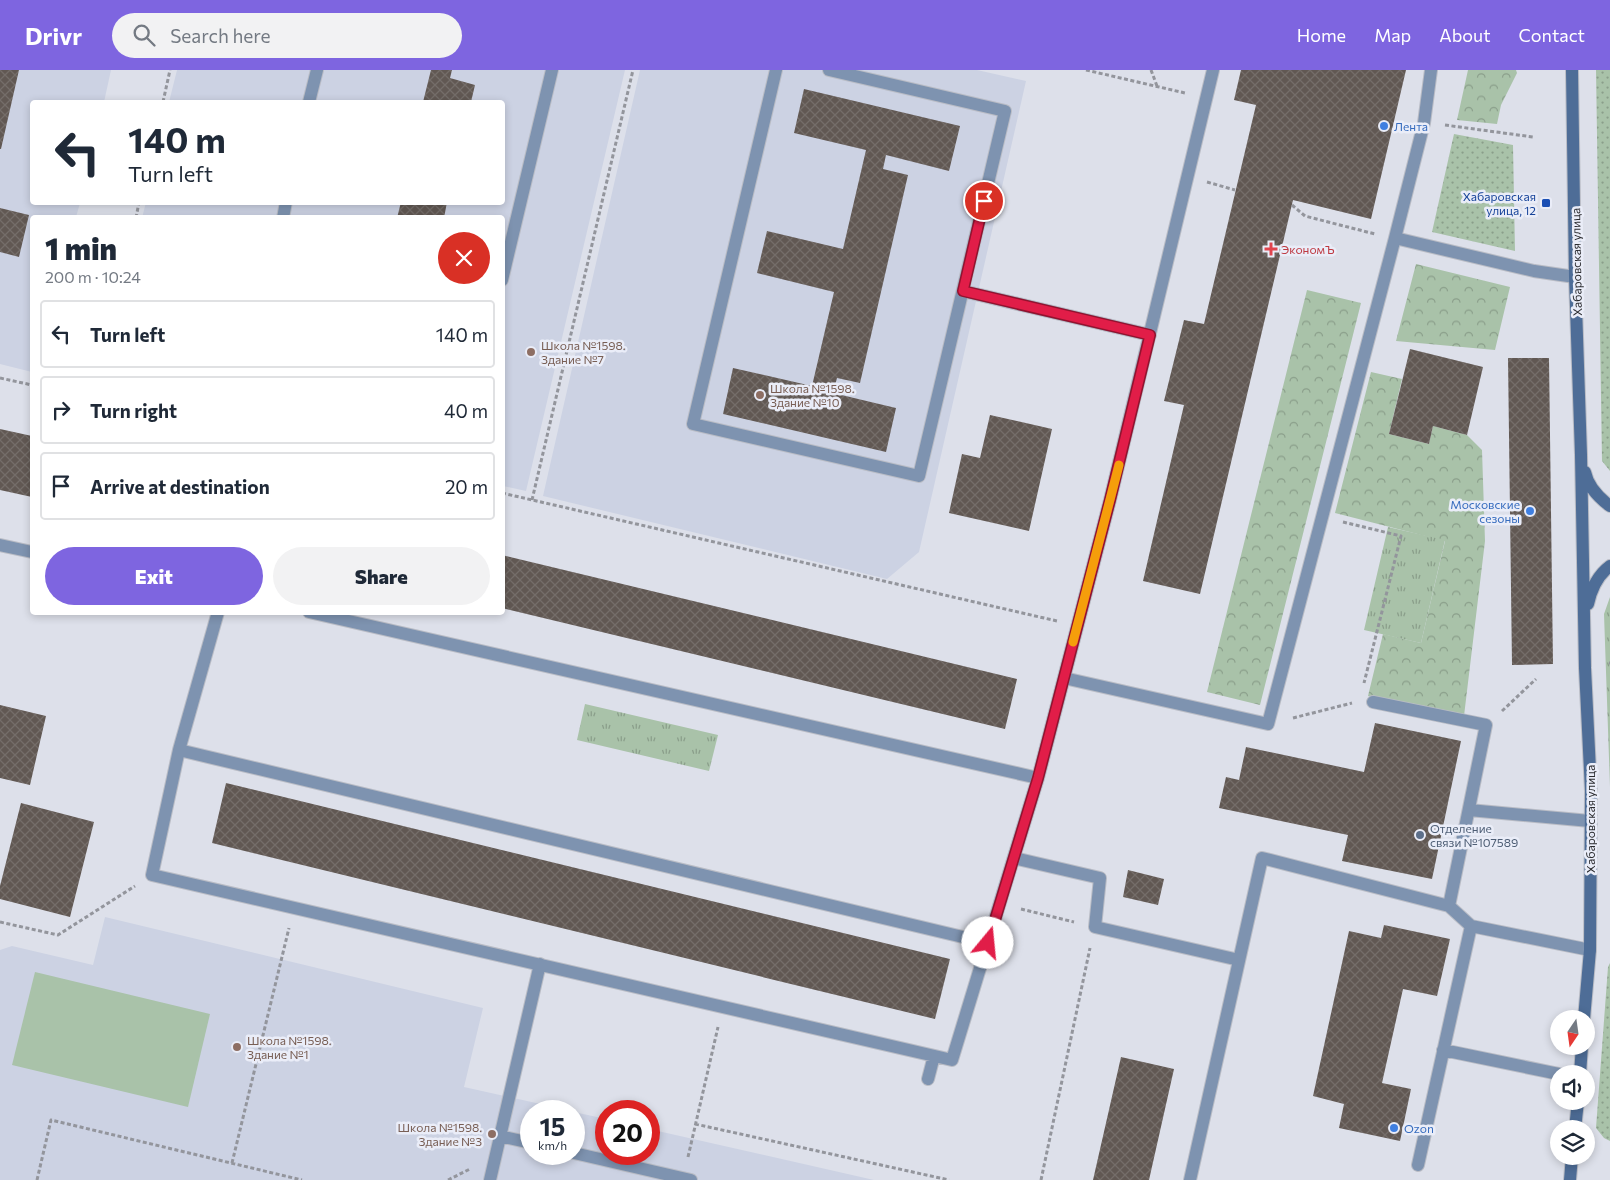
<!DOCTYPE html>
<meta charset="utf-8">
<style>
:root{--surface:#fff;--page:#f2f2f3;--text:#1f2937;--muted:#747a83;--line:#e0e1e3;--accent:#7e65e0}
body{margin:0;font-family:Commissioner,sans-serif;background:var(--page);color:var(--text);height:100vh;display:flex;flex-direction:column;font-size:19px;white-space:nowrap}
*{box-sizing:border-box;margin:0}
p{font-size:16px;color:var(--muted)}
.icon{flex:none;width:28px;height:28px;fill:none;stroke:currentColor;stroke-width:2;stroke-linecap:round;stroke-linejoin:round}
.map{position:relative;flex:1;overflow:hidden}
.sheet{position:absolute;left:30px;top:145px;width:475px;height:400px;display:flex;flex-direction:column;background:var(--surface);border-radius:5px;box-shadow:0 2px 8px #0003}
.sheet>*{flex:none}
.hud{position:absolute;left:30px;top:30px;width:475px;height:105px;border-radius:5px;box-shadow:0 2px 8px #0003;background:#fff;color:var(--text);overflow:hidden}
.needle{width:32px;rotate:193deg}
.fabs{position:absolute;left:1550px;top:940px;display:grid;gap:10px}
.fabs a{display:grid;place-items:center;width:45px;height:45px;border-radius:50%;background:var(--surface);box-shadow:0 2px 8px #0003;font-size:25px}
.speed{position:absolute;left:520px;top:1030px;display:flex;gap:10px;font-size:25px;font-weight:700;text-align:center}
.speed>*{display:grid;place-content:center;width:65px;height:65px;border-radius:50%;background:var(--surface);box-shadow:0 2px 8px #0003;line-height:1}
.speed small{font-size:12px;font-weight:400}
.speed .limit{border:8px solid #d22;background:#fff;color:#111}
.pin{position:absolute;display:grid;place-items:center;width:42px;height:42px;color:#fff;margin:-21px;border:2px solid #fff;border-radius:50%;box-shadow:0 1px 5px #0007}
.me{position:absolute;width:55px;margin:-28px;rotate:17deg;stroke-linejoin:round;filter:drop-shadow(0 0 4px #0008)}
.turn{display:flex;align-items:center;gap:18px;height:105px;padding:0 15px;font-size:22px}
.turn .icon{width:65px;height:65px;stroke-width:2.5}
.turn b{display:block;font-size:35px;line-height:42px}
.round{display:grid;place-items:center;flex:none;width:52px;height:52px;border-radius:26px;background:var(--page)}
.headline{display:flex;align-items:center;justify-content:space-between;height:85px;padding:0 15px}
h1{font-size:30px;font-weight:800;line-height:38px}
.primary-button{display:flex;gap:10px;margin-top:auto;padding:10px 15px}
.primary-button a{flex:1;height:58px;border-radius:30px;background:var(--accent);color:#fff;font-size:20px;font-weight:800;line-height:58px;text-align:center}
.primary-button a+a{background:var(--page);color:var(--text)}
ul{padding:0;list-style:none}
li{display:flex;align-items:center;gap:15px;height:68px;margin:0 10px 8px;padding:0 5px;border:2px solid var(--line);border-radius:5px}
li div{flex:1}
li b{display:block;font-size:19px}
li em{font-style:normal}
header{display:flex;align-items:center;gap:30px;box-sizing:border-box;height:70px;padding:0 25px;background:var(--accent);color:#fff}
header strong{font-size:24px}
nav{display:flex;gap:28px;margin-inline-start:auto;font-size:18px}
.search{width:350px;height:45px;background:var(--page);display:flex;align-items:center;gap:12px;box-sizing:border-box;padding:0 18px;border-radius:28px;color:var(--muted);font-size:19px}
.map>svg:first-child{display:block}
</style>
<header>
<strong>Drivr</strong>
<div class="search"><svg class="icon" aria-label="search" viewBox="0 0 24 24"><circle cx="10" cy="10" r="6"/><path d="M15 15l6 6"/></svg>Search here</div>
<nav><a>Home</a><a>Map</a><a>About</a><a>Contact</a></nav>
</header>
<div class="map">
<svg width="1610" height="1110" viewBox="0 0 1610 1110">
<defs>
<pattern id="grass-dots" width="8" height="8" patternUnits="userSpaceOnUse" patternTransform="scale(1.25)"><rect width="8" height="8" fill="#a9c2a9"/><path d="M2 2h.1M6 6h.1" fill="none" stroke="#8a9e8a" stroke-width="1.8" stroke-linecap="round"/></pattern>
<pattern id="forest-crowns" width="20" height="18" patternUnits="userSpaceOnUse" patternTransform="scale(1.25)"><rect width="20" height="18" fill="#a9c2a9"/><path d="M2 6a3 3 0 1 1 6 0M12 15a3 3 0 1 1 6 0" fill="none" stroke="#8a9e8a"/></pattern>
<pattern id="park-tufts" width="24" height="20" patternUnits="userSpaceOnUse" patternTransform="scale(1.25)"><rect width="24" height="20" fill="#a9c2a9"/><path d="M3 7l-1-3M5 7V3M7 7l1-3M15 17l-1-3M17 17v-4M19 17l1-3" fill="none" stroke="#8a9e8a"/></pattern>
<pattern id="building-cross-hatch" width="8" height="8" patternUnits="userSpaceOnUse" patternTransform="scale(1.25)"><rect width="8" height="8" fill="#615853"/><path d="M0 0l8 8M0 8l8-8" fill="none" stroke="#746d69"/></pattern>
</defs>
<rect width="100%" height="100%" fill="#dde0ea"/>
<path fill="#ccd2e3" d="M0,0H111L104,32H32V132L80,133L76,147L32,148V302L0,294Z
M177,0H625L526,421L503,416L502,148H142L146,132H502V32H169Z
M640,0H977L1026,11L919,482L887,509L543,426Z
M105,847L483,938L464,1017L572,1041H531V1084H574V1042L606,1049V1084H649V1059L874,1110H0V880L12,876L93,895Z"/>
<path fill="url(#grass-dots)" d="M1596,0H1610V401L1602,391Z
M1454,64L1513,75L1515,181L1432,162Z
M1610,893V1071L1604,1068L1596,1058L1608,897Z"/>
<path fill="url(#forest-crowns)" d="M1468,0H1516L1517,3L1501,35L1497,54L1457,50Z
M1416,194L1510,217L1495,280L1396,271Z
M1307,220L1361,233L1260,635L1207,622Z
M1371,302L1402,309L1389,364L1429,374L1433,356L1467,365L1482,380L1485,471L1464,646L1368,626L1383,564L1421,573L1445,471L1335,443Z"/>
<path fill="url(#park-tufts)" d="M1388,457L1445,470L1421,573L1364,560Z
M1610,527V717L1604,544Z
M585,634L718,665L709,701L577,670Z"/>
<path fill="#a9c2a9" d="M35,902L210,944L188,1037L12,995Z"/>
<path fill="url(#building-cross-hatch)" d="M0,0H19L1,79H0Z
M431,0H452L450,8L475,15L471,32H423Z
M1241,0H1406L1371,149L1293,130L1200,524L1143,511L1184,335L1164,331L1184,250L1204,254L1256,35L1234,30Z
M804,19L960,56L949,101L886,85L883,99L908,105L860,313L837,308L833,323L896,338L886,382L723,344L733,298L812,316L834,222L757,203L767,161L843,179L866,80L794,63Z
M401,132H447L444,148H397Z
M0,138L29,145L19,187L0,182Z
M1410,279L1483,297L1467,365L1433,356L1429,374L1389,364Z
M1508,288H1549L1553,594L1512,595Z
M990,345L1052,359L1029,461L949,443L962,384L980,388Z
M0,359L32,366V427L0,420Z
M502,485L1017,609L1005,659L502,538Z
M0,635L46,646L30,715L0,708Z
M1375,653L1461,671L1432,809L1342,791L1348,765L1219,738L1226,707L1239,710L1246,677L1364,702Z
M226,713L950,889L935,949L212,773Z
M21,733L94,752L70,847L0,829V816Z
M1128,800L1164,809L1158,835L1123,827Z
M1384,855L1450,869L1437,926L1403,919L1382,1013L1411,1019L1400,1071L1339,1058L1344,1034L1313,1026L1349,861L1381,868Z
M1121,987L1174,999L1149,1110H1093Z"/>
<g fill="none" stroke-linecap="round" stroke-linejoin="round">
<g stroke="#b9bcc5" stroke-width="14">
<path id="service" d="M776,0L693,354L919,406L1005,41L829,0
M309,32L317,0
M283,148L286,132
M1395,168L1424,53L1431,0
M502,210L552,0
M963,221L1150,265
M0,475L32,482
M218,542L179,680L152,805L952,990L1038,708L1110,430L1213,0
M309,542L1038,708
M1064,608L1268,654L1395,168L1534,201L1575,207
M1373,632L1486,655L1449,836L1471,856L1418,1095
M179,680L988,873
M1469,740L1590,751
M1014,788L1100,808L1095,857L1239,890
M1471,856L1590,880
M1443,980L1559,1004
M928,1009L934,986
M500,1066L531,1073
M574,1083L691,1110
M490,1110L540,894
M1190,1110L1262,788L1449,836"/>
</g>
<g stroke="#b9bcc5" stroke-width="14">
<path id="secondary" d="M1572,0L1575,207L1581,385L1585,598L1591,721L1590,880L1584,949
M1585,402C1588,417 1598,427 1610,436
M1588,534C1591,520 1598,505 1610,496
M1580,1004L1582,976
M1575,1059L1578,1031
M1570,1110L1572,1086"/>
</g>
<path stroke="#93959c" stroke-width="3" stroke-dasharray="4 2.5" stroke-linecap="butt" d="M1086,0L1185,23
M1151,0L1157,16
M163,32L170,0
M1445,55L1533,67
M1207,112L1235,120
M1292,135L1305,146L1375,164
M136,148L139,132
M0,308L32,315
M502,423L1057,551
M532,430L633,0
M1343,452L1401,466L1364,613
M1609,593H1610
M1502,641L1536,609
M1293,648L1352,633
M1021,839L1074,852
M0,852L58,865L135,816
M695,1054L949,1110
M688,1087L718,957
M232,1093L289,858
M37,1110L51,1050L302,1110
M448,1110L470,1099
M1041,1110L1090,878"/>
<use href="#service" stroke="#7e93b0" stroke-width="12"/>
<use href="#secondary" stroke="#4e6d97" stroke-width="12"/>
</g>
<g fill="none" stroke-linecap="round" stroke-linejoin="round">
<g stroke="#92132f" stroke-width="12">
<path id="route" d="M984,131L963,221L1150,265L1110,430L1038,708L988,873"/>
</g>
<use href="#route" stroke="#e11d48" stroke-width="9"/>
<path stroke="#f59e0b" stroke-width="9" d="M1073,572L1119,395"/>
</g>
<g fill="#3f7fe0" stroke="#eaedf8" stroke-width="2">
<circle cx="1384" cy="56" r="5"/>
<circle cx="1530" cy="441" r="5"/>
<circle cx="1394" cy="1058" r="5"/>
</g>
<rect fill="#1a4fb4" stroke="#eaedf8" stroke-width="2" x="1541" y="128" width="10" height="10" rx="2.5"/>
<path fill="#e0444e" stroke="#eaedf8" stroke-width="2" d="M1268.5 171.5h5v5h5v5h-5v5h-5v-5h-5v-5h5z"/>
<g fill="#8d6e63" stroke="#eaedf8" stroke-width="2">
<circle cx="531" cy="282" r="5"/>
<circle cx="760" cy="325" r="5"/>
<circle cx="237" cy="977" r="5"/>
<circle cx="492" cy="1064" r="5"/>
</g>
<circle fill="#5c6f8a" stroke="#eaedf8" stroke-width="2" cx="1420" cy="765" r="5"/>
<g text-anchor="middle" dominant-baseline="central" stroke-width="5" stroke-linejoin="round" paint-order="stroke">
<g font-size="12" fill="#366cbe" stroke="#eaedf8" text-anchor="start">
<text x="1394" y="56">Лента</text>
<text x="1520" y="434" text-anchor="end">Московские<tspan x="1520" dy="14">сезоны</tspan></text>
<text x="1404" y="1058">Ozon</text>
</g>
<g font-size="12" fill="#164399" stroke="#eaedf8" text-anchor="end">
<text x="1536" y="126">Хабаровская<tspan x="1536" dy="14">улица, 12</tspan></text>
</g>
<g font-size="12" fill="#be3a42" stroke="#eaedf8" text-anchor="start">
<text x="1281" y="179">ЭкономЪ</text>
</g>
<g font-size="12" fill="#2a2b2f" stroke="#eaedf8">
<text transform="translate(1576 192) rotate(-91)">Хабаровская улица</text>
<text transform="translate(1590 749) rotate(-90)">Хабаровская улица</text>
</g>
<g font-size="12" fill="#785e54" stroke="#eaedf8" text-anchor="start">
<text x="541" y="275">Школа №1598.<tspan x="541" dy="14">Здание №7</tspan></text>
<text x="770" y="318">Школа №1598.<tspan x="770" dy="14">Здание №10</tspan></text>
<text x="247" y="970">Школа №1598.<tspan x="247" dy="14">Здание №1</tspan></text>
<text x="482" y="1057" text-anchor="end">Школа №1598.<tspan x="482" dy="14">Здание №3</tspan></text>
</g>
<g font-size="12" fill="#4e5e75" stroke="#eaedf8" text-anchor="start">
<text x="1430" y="758">Отделение<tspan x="1430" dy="14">связи №107589</tspan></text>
</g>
</g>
</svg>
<div class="fabs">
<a><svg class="needle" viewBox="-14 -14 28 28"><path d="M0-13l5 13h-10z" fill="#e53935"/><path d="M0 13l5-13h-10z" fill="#747a83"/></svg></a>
<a><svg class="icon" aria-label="sound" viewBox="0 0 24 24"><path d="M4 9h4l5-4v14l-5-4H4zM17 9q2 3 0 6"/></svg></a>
<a><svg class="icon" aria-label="layers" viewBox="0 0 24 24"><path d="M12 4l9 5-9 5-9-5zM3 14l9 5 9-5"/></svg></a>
</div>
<div class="speed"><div>15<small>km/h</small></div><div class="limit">20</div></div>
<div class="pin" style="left:984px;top:131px;background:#d93025"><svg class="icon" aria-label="arrive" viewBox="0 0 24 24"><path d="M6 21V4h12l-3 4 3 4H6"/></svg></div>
<svg class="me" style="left:988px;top:873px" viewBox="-20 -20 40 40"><circle r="19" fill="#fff"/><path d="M0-13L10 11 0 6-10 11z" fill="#e11d48"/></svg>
<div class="hud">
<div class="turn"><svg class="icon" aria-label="left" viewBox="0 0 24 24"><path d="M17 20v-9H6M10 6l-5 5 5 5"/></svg><div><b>140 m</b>Turn left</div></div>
</div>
<section class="sheet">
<div class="headline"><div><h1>1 min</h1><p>200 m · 10:24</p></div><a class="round" style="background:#d93025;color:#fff"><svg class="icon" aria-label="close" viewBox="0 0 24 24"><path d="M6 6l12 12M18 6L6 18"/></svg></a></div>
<ul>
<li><svg class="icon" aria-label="left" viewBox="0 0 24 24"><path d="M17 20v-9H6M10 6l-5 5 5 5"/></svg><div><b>Turn left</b></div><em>140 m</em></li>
<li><svg class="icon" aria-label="right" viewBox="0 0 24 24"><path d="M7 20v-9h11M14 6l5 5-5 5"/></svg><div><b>Turn right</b></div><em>40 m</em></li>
<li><svg class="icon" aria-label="arrive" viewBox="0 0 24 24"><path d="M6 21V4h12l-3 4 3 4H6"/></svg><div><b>Arrive at destination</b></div><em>20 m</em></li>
</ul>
<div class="primary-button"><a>Exit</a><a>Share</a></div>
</section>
</div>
